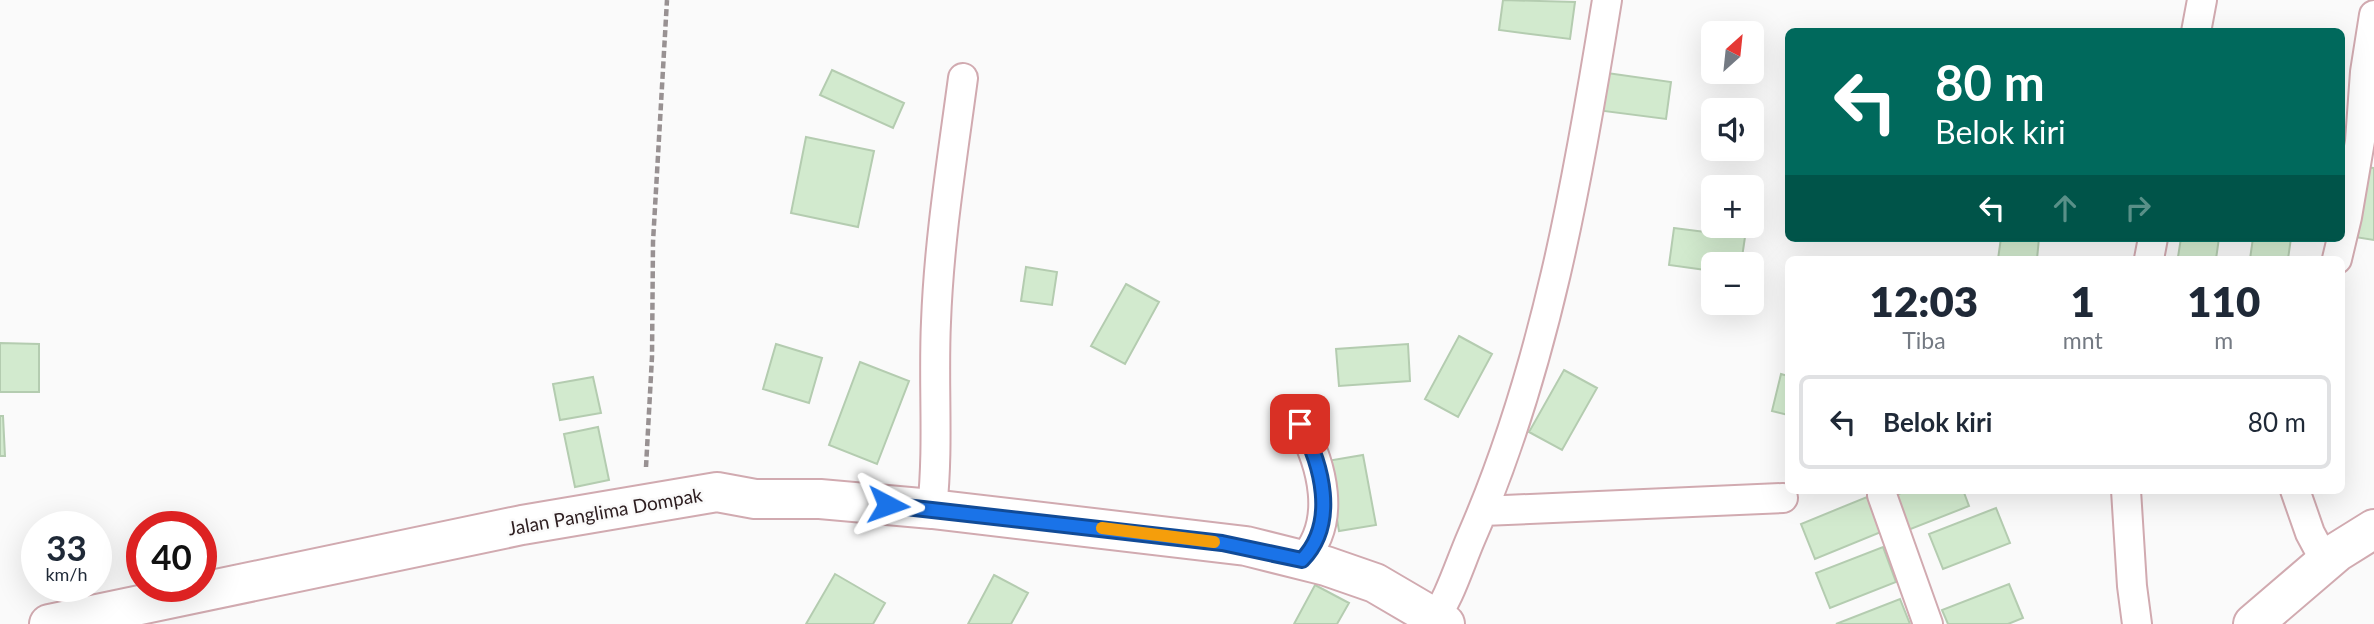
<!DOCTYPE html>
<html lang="id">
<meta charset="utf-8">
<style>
:root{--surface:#fff;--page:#f2f2f3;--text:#1f2937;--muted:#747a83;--line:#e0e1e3}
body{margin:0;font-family:Lato,sans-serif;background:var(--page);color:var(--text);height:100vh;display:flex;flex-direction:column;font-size:26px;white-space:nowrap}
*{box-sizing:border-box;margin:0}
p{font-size:23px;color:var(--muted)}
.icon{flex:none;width:38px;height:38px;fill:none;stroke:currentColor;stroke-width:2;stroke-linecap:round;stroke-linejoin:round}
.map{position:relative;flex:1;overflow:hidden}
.sheet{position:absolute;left:1785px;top:256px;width:560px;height:238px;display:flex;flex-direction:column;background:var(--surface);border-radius:10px;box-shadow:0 7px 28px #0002}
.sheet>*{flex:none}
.hud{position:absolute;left:1785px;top:28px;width:560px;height:214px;border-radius:10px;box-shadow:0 7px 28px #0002;background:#00695c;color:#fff;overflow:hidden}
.needle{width:46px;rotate:27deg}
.controls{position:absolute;left:1701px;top:21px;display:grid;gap:14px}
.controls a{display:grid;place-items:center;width:63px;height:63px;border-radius:10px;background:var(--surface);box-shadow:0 7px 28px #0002;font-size:35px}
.speed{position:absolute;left:21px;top:511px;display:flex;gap:14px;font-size:35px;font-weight:700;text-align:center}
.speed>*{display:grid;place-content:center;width:91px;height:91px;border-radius:50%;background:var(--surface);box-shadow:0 7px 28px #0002;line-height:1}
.speed small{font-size:18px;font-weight:400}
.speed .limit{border:10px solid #d22;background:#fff;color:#111}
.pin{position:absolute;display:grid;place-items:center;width:60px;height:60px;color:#fff;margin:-30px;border-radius:14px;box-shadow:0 4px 10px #0006}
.me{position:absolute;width:77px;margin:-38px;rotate:94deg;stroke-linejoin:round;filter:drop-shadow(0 0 5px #0008)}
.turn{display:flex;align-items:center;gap:24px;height:147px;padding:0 35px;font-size:32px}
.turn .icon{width:91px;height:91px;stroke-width:2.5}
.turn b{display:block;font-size:49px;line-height:60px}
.lanes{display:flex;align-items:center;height:66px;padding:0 35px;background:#0003;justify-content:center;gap:35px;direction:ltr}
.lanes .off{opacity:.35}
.eta{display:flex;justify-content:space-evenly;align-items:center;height:119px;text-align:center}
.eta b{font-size:42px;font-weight:800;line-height:49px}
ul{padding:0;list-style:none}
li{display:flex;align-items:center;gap:21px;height:94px;margin:0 14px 10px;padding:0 21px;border:4px solid var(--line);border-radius:10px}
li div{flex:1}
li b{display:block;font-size:26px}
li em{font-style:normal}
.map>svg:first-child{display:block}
</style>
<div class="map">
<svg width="2374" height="624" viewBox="0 0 2374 624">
<rect width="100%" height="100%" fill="#fafafa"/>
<path fill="#d2eace" stroke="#b4ccb0" stroke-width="2" d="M1503,0L1575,2L1570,39L1499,30Z
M832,70L904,103L893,128L820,95Z
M1600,72L1671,82L1666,119L1596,110Z
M806,137L874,151L858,227L791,213Z
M2365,167L2374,168V240L2355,237Z
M1674,228L1745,237L1741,264H1713V271L1669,265Z
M2001,238H2039L2037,259H1998Z
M2181,238H2219L2216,259L2178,257Z
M2253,238H2291L2288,259H2250Z
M1026,267L1057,272L1052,305L1021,301Z
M1126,284L1159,302L1125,364L1091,346Z
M1459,336L1492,354L1458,417L1425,399Z
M0,343L39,344V392H0Z
M776,344L822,358L809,403L763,389Z
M1408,344L1410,381L1339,386L1336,349Z
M860,362L909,381L877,464L829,445Z
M1564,370L1597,388L1562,450L1529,432Z
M1781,374L1788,376V415L1772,411Z
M593,377L601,413L560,420L553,384Z
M0,416H3L5,456H0Z
M598,427L609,480L575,487L564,434Z
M1363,455L1376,525L1339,531L1327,461Z
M1908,490H1963L1969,506L1903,532L1889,498Z
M1867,497L1881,532L1815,559L1801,524Z
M1996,508L2010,543L1943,569L1929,534Z
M1883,547L1896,582L1830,608L1816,573Z
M835,574L885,603L873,624H806Z
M994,575L1028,593L1011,624H968Z
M2009,584L2023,618L2008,624H1948L1942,610Z
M1315,585L1349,603L1337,624H1294Z
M1900,599L1910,624H1836Z"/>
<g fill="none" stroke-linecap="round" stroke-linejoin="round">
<g stroke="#d1aab0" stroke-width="32">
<path id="street" d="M2196,32L2202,0
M2149,259L2153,238
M2337,259L2347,217L2360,141L2365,72L2374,15
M1300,424C1322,464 1338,522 1302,560
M2126,490L2132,586L2137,624
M2295,490L2310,533L2325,561
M1882,495L1928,624
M932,509C939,447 933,384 936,322C939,240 952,160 963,78
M1483,511L1783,498
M1431,624C1449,600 1459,566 1471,538C1545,369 1578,181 1607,0"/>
</g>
<g stroke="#d1aab0" stroke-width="42">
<path id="secondary" d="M49,624L522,525L717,492L755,499H820L932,509L1246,546L1326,566L1375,583L1445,624
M2253,624L2337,552L2374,529"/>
</g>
<path stroke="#989192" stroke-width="4.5" stroke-dasharray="7 3.5" stroke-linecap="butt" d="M646,467L652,357L653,242L667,0"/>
<use href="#street" stroke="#fff" stroke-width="28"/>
<use href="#secondary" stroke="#fff" stroke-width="38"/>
</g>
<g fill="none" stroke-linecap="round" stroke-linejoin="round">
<g stroke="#114b97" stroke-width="18">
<path id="route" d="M888,505L1222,543L1302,560C1338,523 1322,464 1300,424"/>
</g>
<use href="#route" stroke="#1a73e8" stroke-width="12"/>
<path stroke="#f59e0b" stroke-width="12" d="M1102,528L1214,542"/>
</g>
<g text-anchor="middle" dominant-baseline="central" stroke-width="5" stroke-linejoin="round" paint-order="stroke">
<g font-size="19" fill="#2d1e20" stroke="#fafafa">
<text transform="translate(605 511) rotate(-10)">Jalan Panglima Dompak</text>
</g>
</g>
</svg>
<div class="controls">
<a><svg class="needle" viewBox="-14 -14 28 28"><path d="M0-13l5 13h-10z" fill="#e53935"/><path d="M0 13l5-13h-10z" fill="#747a83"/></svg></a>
<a><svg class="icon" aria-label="sound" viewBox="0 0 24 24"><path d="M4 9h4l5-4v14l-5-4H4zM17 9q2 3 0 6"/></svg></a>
<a>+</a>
<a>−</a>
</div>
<div class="speed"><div>33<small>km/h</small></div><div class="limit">40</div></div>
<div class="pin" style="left:1300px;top:424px;background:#d93025"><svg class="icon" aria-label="arrive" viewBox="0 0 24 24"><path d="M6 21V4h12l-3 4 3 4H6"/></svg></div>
<svg class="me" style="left:888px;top:505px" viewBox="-20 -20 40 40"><path d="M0-17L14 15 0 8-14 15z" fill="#1a73e8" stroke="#fff" stroke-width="4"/></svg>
<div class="hud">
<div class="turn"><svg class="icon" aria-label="left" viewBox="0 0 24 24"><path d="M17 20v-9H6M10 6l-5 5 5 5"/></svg><div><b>80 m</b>Belok kiri</div></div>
<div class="lanes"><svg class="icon" aria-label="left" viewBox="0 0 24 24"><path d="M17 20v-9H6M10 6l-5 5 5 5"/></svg><svg class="icon off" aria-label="ahead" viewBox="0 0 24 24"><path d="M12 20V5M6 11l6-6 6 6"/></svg><svg class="icon off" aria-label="right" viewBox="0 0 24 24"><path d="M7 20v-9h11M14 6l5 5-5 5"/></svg></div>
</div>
<section class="sheet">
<div class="eta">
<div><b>12:03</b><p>Tiba</p></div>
<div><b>1</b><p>mnt</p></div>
<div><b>110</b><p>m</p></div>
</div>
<ul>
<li><svg class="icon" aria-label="left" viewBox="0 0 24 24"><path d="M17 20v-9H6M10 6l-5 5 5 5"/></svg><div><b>Belok kiri</b></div><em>80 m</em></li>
</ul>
</section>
</div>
